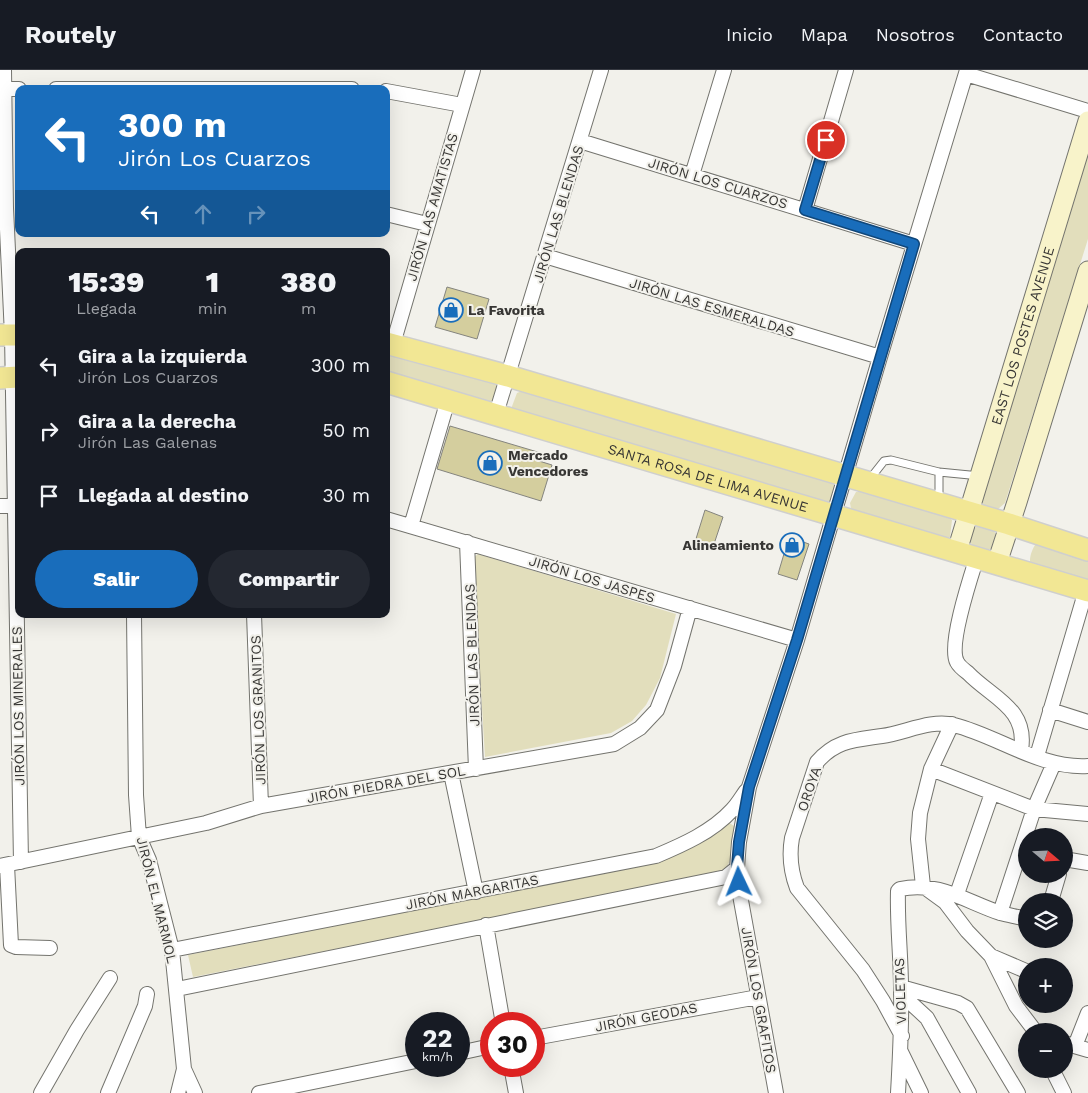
<!DOCTYPE html>
<html lang="es">
<meta charset="utf-8">
<style>
:root{--surface:#171b24;--page:#242831;--text:#f1f3f6;--muted:#9ea1a6;--line:#363941;--accent:#196dbb}
body{margin:0;font-family:"Work Sans",sans-serif;background:var(--page);color:var(--text);height:100vh;display:flex;flex-direction:column;font-size:19px;white-space:nowrap}
*{box-sizing:border-box;margin:0}
p{font-size:16px;color:var(--muted)}
.icon{flex:none;width:28px;height:28px;fill:none;stroke:currentColor;stroke-width:2;stroke-linecap:round;stroke-linejoin:round}
.map{position:relative;flex:1;overflow:hidden}
.drawer{position:absolute;left:15px;top:178px;width:375px;height:370px;display:flex;flex-direction:column;background:var(--surface);border-radius:10px;box-shadow:0 5px 20px #0002}
.drawer>*{flex:none}
.hud{position:absolute;left:15px;top:15px;width:375px;height:152px;border-radius:10px;box-shadow:0 5px 20px #0002;background:#196dbb;color:#fff;overflow:hidden}
.needle{width:32px;rotate:109deg}
.fabs{position:absolute;left:1018px;top:758px;display:grid;gap:10px}
.fabs a{display:grid;place-items:center;width:55px;height:55px;border-radius:50%;background:var(--surface);box-shadow:0 5px 20px #0002;font-size:25px}
.speed{position:absolute;left:405px;top:942px;display:flex;gap:10px;font-size:25px;font-weight:700;text-align:center}
.speed>*{display:grid;place-content:center;width:65px;height:65px;border-radius:50%;background:var(--surface);box-shadow:0 5px 20px #0002;line-height:1}
.speed small{font-size:12px;font-weight:400}
.speed .limit{border:8px solid #d22;background:#fff;color:#111}
.pin{position:absolute;display:grid;place-items:center;width:42px;height:42px;color:#fff;margin:-21px;border:2px solid #fff;border-radius:50%;box-shadow:0 1px 5px #0007}
.me{position:absolute;width:55px;margin:-28px;rotate:358deg;stroke-linejoin:round;filter:drop-shadow(0 0 4px #0008)}
.turn{display:flex;align-items:center;gap:18px;height:105px;padding:0 20px;font-size:22px}
.turn .icon{width:65px;height:65px;stroke-width:2.5}
.turn b{display:block;font-size:35px;line-height:42px}
.lanes{display:flex;align-items:center;height:48px;padding:0 20px;background:#0003;justify-content:center;gap:25px;direction:ltr}
.lanes .off{opacity:.35}
.eta{display:flex;justify-content:space-evenly;align-items:center;height:85px;text-align:center}
.eta b{font-size:30px;font-weight:800;line-height:35px}
.action{display:flex;gap:10px;margin-top:auto;padding:10px 20px}
.action a{flex:1;height:58px;border-radius:30px;background:var(--accent);color:#fff;font-size:20px;font-weight:800;line-height:58px;text-align:center}
.action a+a{background:var(--page);color:var(--text)}
ul{padding:0;list-style:none}
li{display:flex;align-items:center;gap:15px;height:65px;padding:0 20px}
li div{flex:1}
li b{display:block;font-size:19px}
li em{font-style:normal}
header{display:flex;align-items:center;gap:30px;box-sizing:border-box;height:70px;padding:0 25px;background:var(--surface);border-bottom:1px solid var(--line)}
header strong{font-size:24px}
nav{display:flex;gap:28px;margin-inline-start:auto;font-size:18px}
.map>svg:first-child{display:block}
</style>
<header>
<strong>Routely</strong>
<nav><a>Inicio</a><a>Mapa</a><a>Nosotros</a><a>Contacto</a></nav>
</header>
<div class="map">
<svg width="1088" height="1023" viewBox="0 0 1088 1023">
<rect width="100%" height="100%" fill="#f2f1eb"/>
<path fill="#e2debc" d="M1088,76V169L1005,433L998,439L984,435L980,429Z
M386,281L496,311L498,320L493,333L386,306Z
M524,320L833,409C837,419 835,428 826,435L511,339L517,323Z
M856,422H865L945,445L952,450L950,467L943,471L852,444L850,433Z
M970 468a13 13 0 1 1 26 0a13 13 0 1 1-26 0Z
M1038,471L1088,487V515L1031,497C1028,489 1032,478 1038,471Z
M478,484L676,544L660,608L646,635L632,651L611,663L485,687L473,488Z
M728,752L734,756C736,771 733,792 722,803L193,907L188,885L653,792Z"/>
<path fill="#d4ce9e" stroke="#84847e" d="M447,217L489,229L477,269L435,257Z
M450,356L541,383L539,391L552,395L541,431L437,399Z
M705,440L723,447L713,477L695,472Z
M789,467L809,474L797,510L778,504Z"/>
<g fill="none" stroke-linecap="round" stroke-linejoin="round">
<g stroke="#74746e" stroke-width="9">
<path id="lane" d="M939,402V431
M869,410L884,391L891,390L939,402L980,406"/>
</g>
<g stroke="#74746e" stroke-width="16">
<path id="street" d="M4,0L6,138L12,265L21,792
M966,4L1088,41
M4,19H19
M56,19H352
M386,21L462,35
M580,71L914,174
M692,105L724,0
M805,140L846,0
M386,144L427,154
M545,186L880,287
M393,274L473,0
M496,344L601,0
M0,436H15
M386,449L797,570
M411,456L448,330
M467,472L476,699
M977,487C971,506 948,575 957,592C959,596 964,600 968,603C992,628 1028,638 1021,680
M134,544L136,725L139,767L149,790L172,880L184,999L195,1023
M254,544L261,736
M1050,640L1088,652
M952,654L931,699L920,743L918,769L923,816L945,832L967,861L991,886L1016,936L1035,961
M1037,686L1086,520
M931,699L1034,739L1088,744
M451,703L476,822
M1064,789L1088,793
M7,795L11,875L16,877L50,878
M0,796L206,753L261,736L614,674L640,658L657,640L674,596L690,538
M957,824L992,723
M1051,831L1059,804
M1000,843L1034,739L1054,693
M486,855L503,954
M172,880L656,786C682,775 712,762 732,740C737,735 741,728 746,721
M991,886L1026,901
M901,917L958,933L967,938L1018,1023
M177,919L726,807L737,798
M901,924L927,948L969,1023
M902,966L883,931L863,900L797,818C791,802 789,785 792,768L817,692C836,670 855,670 882,666C905,663 931,649 954,655C998,666 1040,699 1088,696
M534,968L758,927
M1064,973L1088,980
M1075,976L1088,943
M901,982L921,1023
M459,983L491,976
M511,996L516,1023
M1052,999L1064,1023
M41,1023L77,960L110,908
M108,1023L145,936L147,924
M178,1023L184,999
M259,1023L416,991
M776,1023L740,825L737,798L739,772L749,717L797,570L880,287L967,0
M898,1023C900,988 902,953 901,918C901,886 897,854 898,821L900,819C938,811 965,831 1000,843C1008,845 1018,847 1026,849"/>
</g>
<g stroke="#74746e" stroke-width="21">
<g id="secondary">
<path id="s1" d="M957,481L1088,51"/>
<path d="M997,493L1017,432L1088,201"/>
</g>
</g>
<g stroke="#cfcfce" stroke-width="24">
<g id="primary">
<path d="M0,265H19"/>
<path d="M386,273L508,306L1009,454L1088,480"/>
<path d="M0,308L19,307"/>
<path id="s2" d="M386,312L1088,521"/>
</g>
</g>
<use href="#lane" stroke="#fff" stroke-width="7"/>
<use href="#street" stroke="#fff" stroke-width="14"/>
<use href="#secondary" stroke="#f8f3ca" stroke-width="19"/>
<use href="#primary" stroke="#f2e794" stroke-width="21"/>
</g>
<g fill="none" stroke-linecap="round" stroke-linejoin="round">
<g stroke="#10477a" stroke-width="12">
<path id="route" d="M739,812L737,798L739,772L749,717L797,570L914,174L805,140L826,70"/>
</g>
<use href="#route" stroke="#196dbb" stroke-width="9"/>
</g>
<defs>
<g id="shop-ring" transform="scale(1.25)"><circle r="9.5" fill="#f2f1eb" stroke="#196dbb" stroke-width="1.5"/><path d="M-5-2.5h2.3a2.7 3.5 0 0 1 5.4 0H5L5.5 6h-11ZM-1.5-2.5h3a1.5 2.3 0 0 0-3 0Z" fill="#196dbb"/></g>
</defs>
<g fill-rule="evenodd">
<use href="#shop-ring" x="451" y="240"/>
<use href="#shop-ring" x="490" y="393"/>
<use href="#shop-ring" x="792" y="475"/>
</g>
<g text-anchor="middle" dominant-baseline="central" stroke-width="4" stroke-linejoin="round" paint-order="stroke">
<g font-size="14" fill="#373634" stroke="#f2f1eb">
<text transform="translate(718 113) rotate(17)">JIRÓN LOS CUARZOS</text>
<text transform="translate(432 137) rotate(-74)">JIRÓN LAS AMATISTAS</text>
<text transform="translate(558 144) rotate(-73)">JIRÓN LAS BLENDAS</text>
<text transform="translate(712 237) rotate(17)">JIRÓN LAS ESMERALDAS</text>
<text stroke="none"><textPath href="#s1" startOffset="225">EAST LOS POSTES AVENUE</textPath></text>
<text stroke="none"><textPath href="#s2" startOffset="336">SANTA ROSA DE LIMA AVENUE</textPath></text>
<text transform="translate(592 509) rotate(17)">JIRÓN LOS JASPES</text>
<text transform="translate(472 585) rotate(-92)">JIRÓN LAS BLENDAS</text>
<text transform="translate(18 636) rotate(-91)">JIRÓN LOS MINERALES</text>
<text transform="translate(258 640) rotate(-92)">JIRÓN LOS GRANITOS</text>
<text transform="translate(386 714) rotate(-10)">JIRÓN PIEDRA DEL SOL</text>
<text transform="translate(809 719) rotate(-71)">OROYA</text>
<text transform="translate(472 822) rotate(-11)">JIRÓN MARGARITAS</text>
<text transform="translate(157 830) rotate(76)">JIRÓN EL MARMOL</text>
<text transform="translate(900 921) rotate(-92)">VIOLETAS</text>
<text transform="translate(759 930) rotate(80)">JIRÓN LOS GRAFITOS</text>
<text transform="translate(646 947) rotate(-11)">JIRÓN GEODAS</text>
</g>
<g font-size="14" font-weight="bold" fill="#373634" stroke="#f2f1eb" text-anchor="start">
<text x="468" y="240">La Favorita</text>
<text x="508" y="385">Mercado<tspan x="508" dy="16">Vencedores</tspan></text>
<text x="774" y="475" text-anchor="end">Alineamiento</text>
</g>
</g>
</svg>
<div class="fabs">
<a><svg class="needle" viewBox="-14 -14 28 28"><path d="M0-13l5 13h-10z" fill="#e53935"/><path d="M0 13l5-13h-10z" fill="#9ea1a6"/></svg></a>
<a><svg class="icon" aria-label="layers" viewBox="0 0 24 24"><path d="M12 4l9 5-9 5-9-5zM3 14l9 5 9-5"/></svg></a>
<a>+</a>
<a>−</a>
</div>
<div class="speed"><div>22<small>km/h</small></div><div class="limit">30</div></div>
<div class="pin" style="left:826px;top:70px;background:#d93025"><svg class="icon" aria-label="arrive" viewBox="0 0 24 24"><path d="M6 21V4h12l-3 4 3 4H6"/></svg></div>
<svg class="me" style="left:739px;top:812px" viewBox="-20 -20 40 40"><path d="M0-17L14 15 0 8-14 15z" fill="#196dbb" stroke="#fff" stroke-width="4"/></svg>
<div class="hud">
<div class="turn"><svg class="icon" aria-label="left" viewBox="0 0 24 24"><path d="M17 20v-9H6M10 6l-5 5 5 5"/></svg><div><b>300 m</b>Jirón Los Cuarzos</div></div>
<div class="lanes"><svg class="icon" aria-label="left" viewBox="0 0 24 24"><path d="M17 20v-9H6M10 6l-5 5 5 5"/></svg><svg class="icon off" aria-label="ahead" viewBox="0 0 24 24"><path d="M12 20V5M6 11l6-6 6 6"/></svg><svg class="icon off" aria-label="right" viewBox="0 0 24 24"><path d="M7 20v-9h11M14 6l5 5-5 5"/></svg></div>
</div>
<section class="drawer">
<div class="eta">
<div><b>15:39</b><p>Llegada</p></div>
<div><b>1</b><p>min</p></div>
<div><b>380</b><p>m</p></div>
</div>
<ul>
<li><svg class="icon" aria-label="left" viewBox="0 0 24 24"><path d="M17 20v-9H6M10 6l-5 5 5 5"/></svg><div><b>Gira a la izquierda</b><p>Jirón Los Cuarzos</p></div><em>300 m</em></li>
<li><svg class="icon" aria-label="right" viewBox="0 0 24 24"><path d="M7 20v-9h11M14 6l5 5-5 5"/></svg><div><b>Gira a la derecha</b><p>Jirón Las Galenas</p></div><em>50 m</em></li>
<li><svg class="icon" aria-label="arrive" viewBox="0 0 24 24"><path d="M6 21V4h12l-3 4 3 4H6"/></svg><div><b>Llegada al destino</b></div><em>30 m</em></li>
</ul>
<div class="action"><a>Salir</a><a>Compartir</a></div>
</section>
</div>
